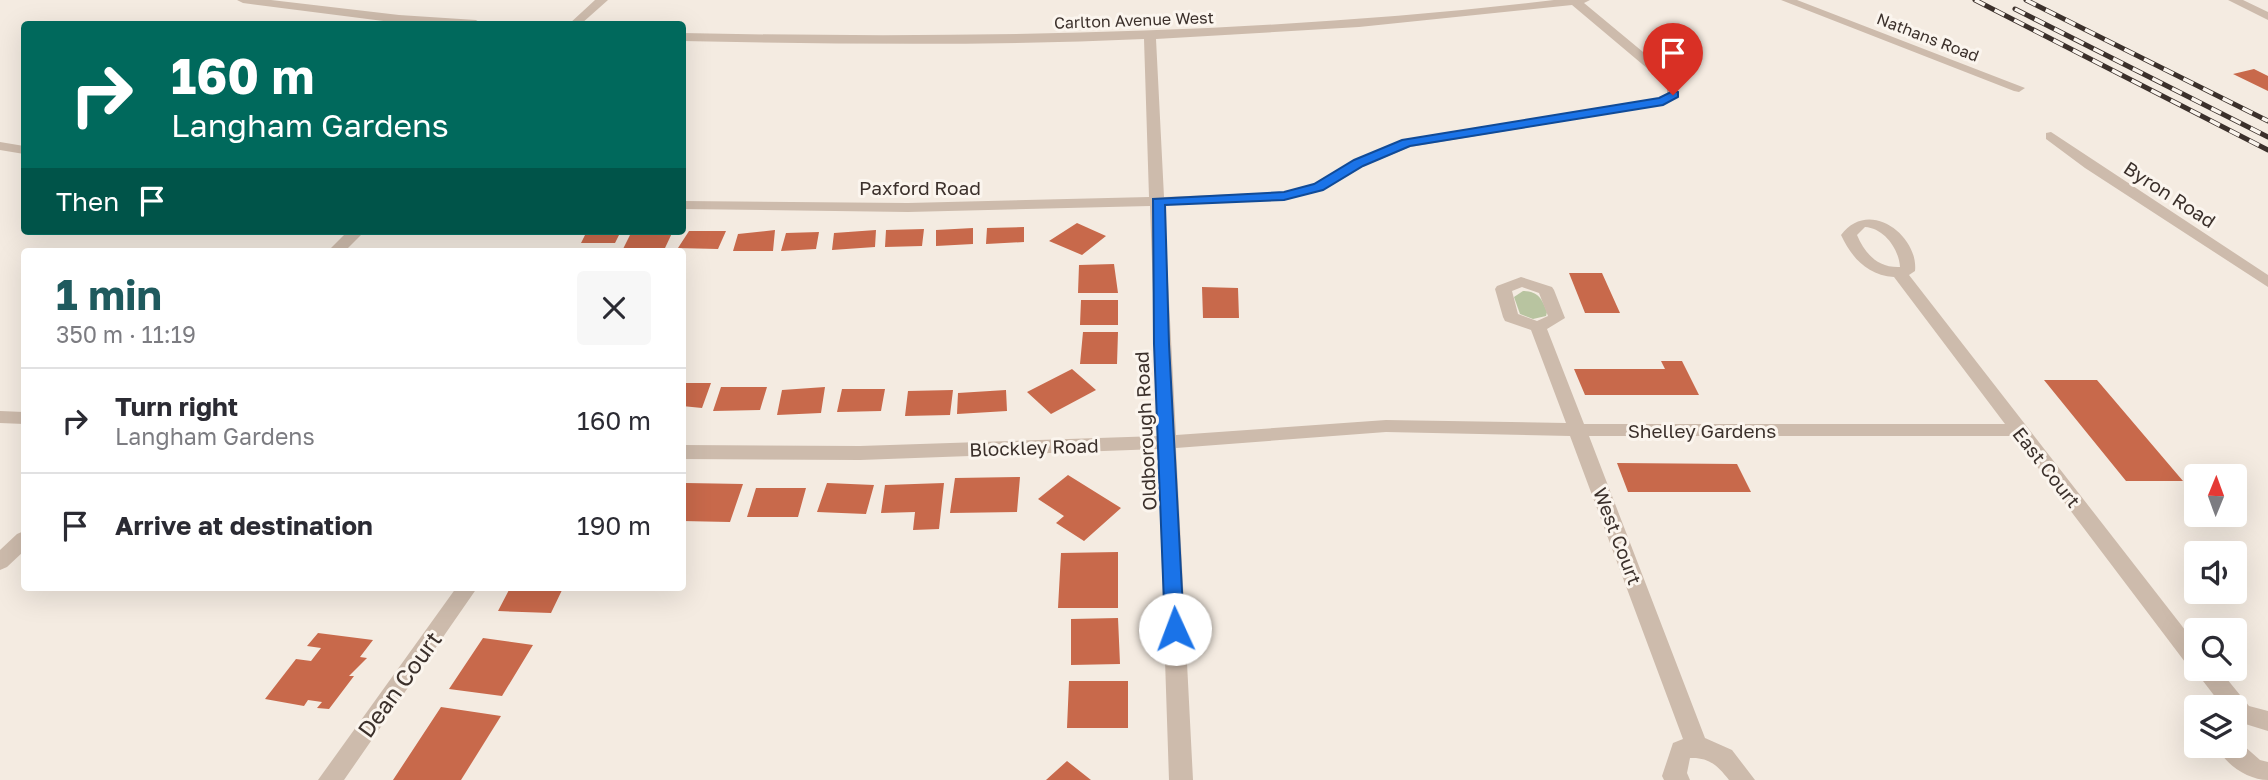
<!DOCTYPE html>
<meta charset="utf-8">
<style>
:root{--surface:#fff;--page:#f7f7f7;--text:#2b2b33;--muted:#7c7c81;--line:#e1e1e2;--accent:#1f5a5e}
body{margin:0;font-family:"Golos Text",sans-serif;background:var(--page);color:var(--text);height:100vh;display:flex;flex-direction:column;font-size:26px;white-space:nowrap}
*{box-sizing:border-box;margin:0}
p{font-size:23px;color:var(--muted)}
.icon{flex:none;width:38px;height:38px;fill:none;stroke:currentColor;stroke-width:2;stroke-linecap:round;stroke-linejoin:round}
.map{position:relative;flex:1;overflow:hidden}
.sheet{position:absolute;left:21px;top:248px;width:665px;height:343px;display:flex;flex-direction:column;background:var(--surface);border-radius:7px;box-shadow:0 7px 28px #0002}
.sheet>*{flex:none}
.guide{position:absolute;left:21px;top:21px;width:665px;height:214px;border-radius:7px;box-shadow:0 7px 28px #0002;background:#00695c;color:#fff;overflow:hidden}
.needle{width:46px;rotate:1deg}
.tools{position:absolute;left:2184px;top:464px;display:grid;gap:14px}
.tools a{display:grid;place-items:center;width:63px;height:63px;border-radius:7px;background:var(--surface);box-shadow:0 7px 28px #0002;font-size:35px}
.pin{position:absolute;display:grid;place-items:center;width:60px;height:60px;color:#fff;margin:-72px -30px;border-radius:50% 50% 50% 0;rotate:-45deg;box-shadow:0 0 7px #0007}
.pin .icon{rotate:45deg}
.me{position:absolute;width:77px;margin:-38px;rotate:358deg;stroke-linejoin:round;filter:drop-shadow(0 0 5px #0008)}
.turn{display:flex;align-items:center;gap:24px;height:147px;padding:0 35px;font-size:32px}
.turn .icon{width:91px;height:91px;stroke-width:2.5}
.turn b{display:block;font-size:49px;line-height:60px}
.then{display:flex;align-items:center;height:66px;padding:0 35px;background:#0003;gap:14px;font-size:26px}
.round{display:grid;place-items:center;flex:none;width:74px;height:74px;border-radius:7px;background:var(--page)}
.overview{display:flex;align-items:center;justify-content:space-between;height:119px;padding:0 35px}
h1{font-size:42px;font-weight:700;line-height:52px;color:var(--accent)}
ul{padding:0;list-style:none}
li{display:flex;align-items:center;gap:21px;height:105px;padding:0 35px;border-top:2px solid var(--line)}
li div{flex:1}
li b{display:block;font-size:26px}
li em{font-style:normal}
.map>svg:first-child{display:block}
</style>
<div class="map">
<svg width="2268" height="780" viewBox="0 0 2268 780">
<rect width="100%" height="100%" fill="#f4ebe1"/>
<path fill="#b8c4a0" d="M1523,291C1538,291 1542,299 1547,312L1546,316L1533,319L1520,314L1514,297Z"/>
<path fill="#c8694b" d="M2254,69L2268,76V91L2233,74Z
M1077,223L1106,236L1082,255L1049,241Z
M1024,227V242L986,244L987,228Z
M973,228V244L936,246V230Z
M924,229L922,246L885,247L886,230Z
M775,230L773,251H733L738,234Z
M876,230L875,247L832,250L834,233Z
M587,231H621L615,243H581Z
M632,231H673L665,248L623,249Z
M689,231H726L718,249L678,248Z
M819,232L816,249L781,251L786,233Z
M1114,264L1118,293H1078L1079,265Z
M1569,273H1602L1620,313H1585Z
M1202,287L1238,288L1239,318H1203Z
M1081,300H1118V325H1080Z
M1083,332H1118L1117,364H1080Z
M1661,361H1682L1699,395H1585L1574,369H1665Z
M1072,369L1096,390L1051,414L1027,392Z
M2044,380H2097L2183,481H2126Z
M682,383H711L702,408L682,406Z
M721,387H767L760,410L713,411Z
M825,387L821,413L777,415L782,390Z
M842,389H885L881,411L837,412Z
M953,390L950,415L905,416L908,391Z
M1006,390L1007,411L957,414L958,393Z
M1617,463L1737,464L1751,492H1628Z
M1068,475L1121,508L1084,541L1056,523L1064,516L1038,499Z
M1020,477L1017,512L950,513L955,478Z
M686,483L743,484L730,522L682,521V492Z
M827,483L874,485L866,514L817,512Z
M944,483L939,529L913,530L915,512L881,513L885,485Z
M756,488H806L798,517H747Z
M1118,552V608H1058L1061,553Z
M510,588H563L551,613L498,611Z
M1118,618L1120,664L1071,665V619Z
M318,633L373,640L360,657L367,658L349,676H354L329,709L317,708L322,702L308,700L304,706L265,699L296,659L311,661L321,648L307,646Z
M483,638L533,645L502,696L449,689Z
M1069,681H1128V728H1067Z
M441,707L501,716L461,780H393Z
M1067,761L1091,780H1046Z"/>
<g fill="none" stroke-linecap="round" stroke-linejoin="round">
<path fill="#cdbbac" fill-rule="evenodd" d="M237,0H271L399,15L476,20L482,24L399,23L243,3Z
M595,0H608L581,24H569Z
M1554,0H1590L1584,3L1678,81V98L1663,105L1410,147L1364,166L1324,190L1284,200L1164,205L1176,435L1386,420L1566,423L1531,330L1505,321L1503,317L1495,289L1497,286L1521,277L1552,287L1554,290L1565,318L1547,329L1584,424H2005L1894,277C1867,275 1852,258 1841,235C1869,197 1919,236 1915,271L1909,275L2196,644V668H2218L2249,706L2268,711V731L2242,723L2235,725V707H2223L2193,668L2188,666L2014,436H1589L1705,738L1732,750L1755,780H1729C1718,766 1709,757 1690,758L1687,773L1690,780H1664L1662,776L1673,743L1683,739L1570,436L1386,432L1176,448L1193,780H1169L1158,449L860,460L682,459V445L860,446L1158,436L1150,206L908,212L682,209V201L908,203L1149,197L1144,39C990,46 836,44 682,41V33C974,39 1264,34 1554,0ZM1572,5L1667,85V93L1659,98L1402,140L1354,160L1314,184L1284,192L1164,197L1156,39L1359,27ZM1865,227C1884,228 1899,249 1900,267C1878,268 1865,254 1857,235ZM1522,287L1539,293L1548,316L1537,321L1518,314L1512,291Z
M1781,0H1797L2025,88L2019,92L2014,91Z
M2228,0H2243L2268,12V20Z
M2051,132L2268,275V287L2085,168L2046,139V133Z
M0,142L24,146V154L0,150Z
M348,231H365L344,252H327Z
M0,411L24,412V424L0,423Z
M24,531V551L7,567L0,570V550L17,534Z
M456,588H477L344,780H318Z
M2235,738L2260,760L2268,762V780C2248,780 2224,764 2217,746H2235Z"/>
<g stroke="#3b302b" stroke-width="5">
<path id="rail" d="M1975,0L2268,150
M2026,0L2268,121
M2015,9L2268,137"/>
</g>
<use href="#rail" stroke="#fbf5ee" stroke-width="3.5" stroke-dasharray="11" stroke-linecap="butt"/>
</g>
<path fill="#1a73e8" stroke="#114b97" stroke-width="2" d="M1673,91L1678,92V97L1663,105L1410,146L1363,166L1323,190L1284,200L1165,205L1169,344L1184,629L1181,634L1175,637L1168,634L1165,629L1154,344L1153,199L1284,192L1314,184L1354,160L1402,140L1659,98Z"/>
<g text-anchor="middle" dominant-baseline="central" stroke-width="6" stroke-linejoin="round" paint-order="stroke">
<g font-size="16" fill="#3b302b" stroke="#fbf5ee">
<text transform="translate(1134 20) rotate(-2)">Carlton Avenue West</text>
<text transform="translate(1928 37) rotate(21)">Nathans Road</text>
</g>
<g font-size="19" fill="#3b302b" stroke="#fbf5ee">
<text x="920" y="187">Paxford Road</text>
<text transform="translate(2170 194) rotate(33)">Byron Road</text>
<text x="1702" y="430">Shelley Gardens</text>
<text transform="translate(1145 431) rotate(-93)">Oldborough Road</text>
<text transform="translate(1034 447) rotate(-2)">Blockley Road</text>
<text transform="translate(2047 467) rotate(52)">East Court</text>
<text transform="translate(1618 536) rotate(69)">West Court</text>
</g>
<g font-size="23" fill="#3b302b" stroke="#fbf5ee">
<text transform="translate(399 684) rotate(-54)">Dean Court</text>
</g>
</g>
</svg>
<div class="tools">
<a><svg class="needle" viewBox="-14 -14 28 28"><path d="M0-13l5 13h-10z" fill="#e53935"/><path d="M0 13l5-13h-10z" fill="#7c7c81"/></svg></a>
<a><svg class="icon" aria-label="sound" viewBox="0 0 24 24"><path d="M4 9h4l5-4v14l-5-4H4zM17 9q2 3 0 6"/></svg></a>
<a><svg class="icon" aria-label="search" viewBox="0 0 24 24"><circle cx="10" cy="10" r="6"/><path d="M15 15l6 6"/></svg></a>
<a><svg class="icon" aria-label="layers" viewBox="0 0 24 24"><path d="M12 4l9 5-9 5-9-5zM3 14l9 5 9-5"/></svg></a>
</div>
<div class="pin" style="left:1673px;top:95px;background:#d93025"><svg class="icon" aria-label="arrive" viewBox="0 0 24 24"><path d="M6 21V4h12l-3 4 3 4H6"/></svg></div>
<svg class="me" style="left:1175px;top:629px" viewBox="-20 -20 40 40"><circle r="19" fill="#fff"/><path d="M0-13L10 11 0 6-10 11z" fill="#1a73e8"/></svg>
<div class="guide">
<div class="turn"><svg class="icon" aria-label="right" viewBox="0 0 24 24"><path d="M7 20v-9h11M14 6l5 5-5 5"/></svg><div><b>160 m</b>Langham Gardens</div></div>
<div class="then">Then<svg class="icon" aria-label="arrive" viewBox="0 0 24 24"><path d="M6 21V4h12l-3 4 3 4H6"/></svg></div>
</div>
<section class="sheet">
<div class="overview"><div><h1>1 min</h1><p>350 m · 11:19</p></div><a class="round"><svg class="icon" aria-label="close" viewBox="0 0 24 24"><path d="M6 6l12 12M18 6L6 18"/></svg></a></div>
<ul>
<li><svg class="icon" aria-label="right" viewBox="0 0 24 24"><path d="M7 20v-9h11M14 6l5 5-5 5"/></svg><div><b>Turn right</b><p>Langham Gardens</p></div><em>160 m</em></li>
<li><svg class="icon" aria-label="arrive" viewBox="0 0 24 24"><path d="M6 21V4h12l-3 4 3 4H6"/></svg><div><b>Arrive at destination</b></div><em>190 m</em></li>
</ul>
</section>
</div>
